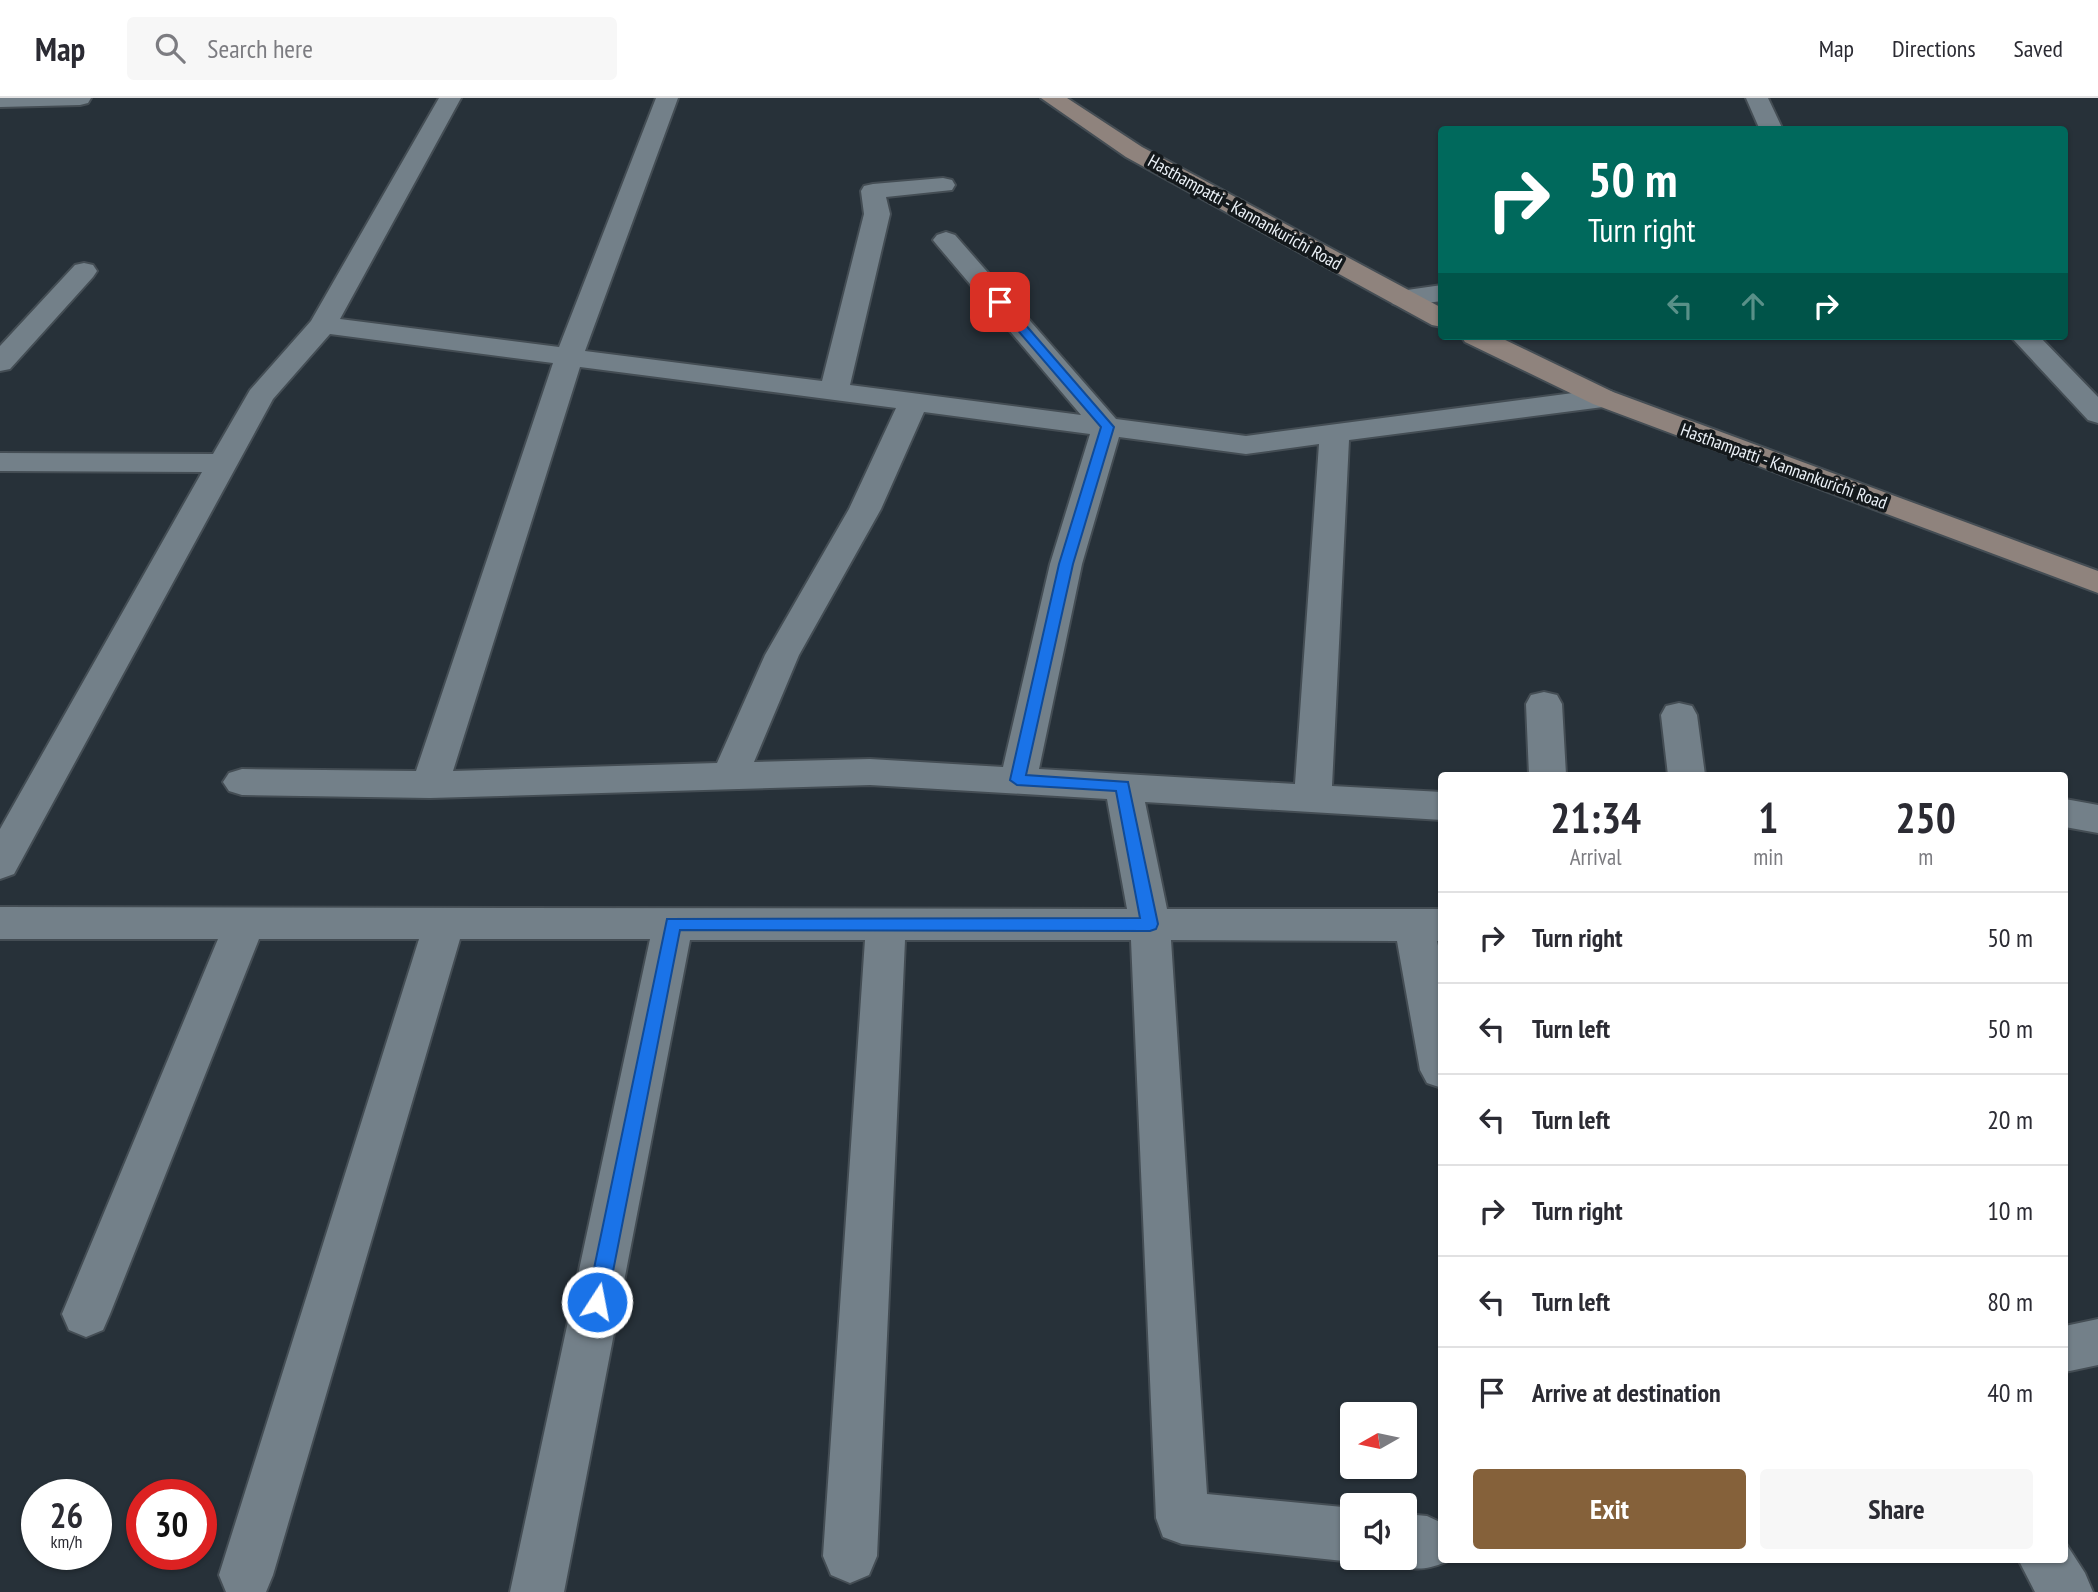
<!DOCTYPE html>
<style>
:root{--surface:#fff;--page:#f7f7f7;--text:#2b2b33;--muted:#7c7c81;--line:#e1e1e2;--accent:#85613a}
body{margin:0;font-family:"PT Sans Narrow",sans-serif;background:var(--page);color:var(--text);height:100vh;display:flex;flex-direction:column;font-size:26px;white-space:nowrap}
*{box-sizing:border-box;margin:0}
p{font-size:23px;color:var(--muted)}
.icon{flex:none;width:38px;height:38px;fill:none;stroke:currentColor;stroke-width:2;stroke-linecap:round;stroke-linejoin:round}
.map{position:relative;flex:1;overflow:hidden}
.side{position:absolute;left:1438px;top:674px;width:630px;height:791px;display:flex;flex-direction:column;background:var(--surface);border-radius:7px;box-shadow:0 2px 5px #0004}
.side>*{flex:none}
.hud{position:absolute;left:1438px;top:28px;width:630px;height:214px;border-radius:7px;box-shadow:0 2px 5px #0004;background:#00695c;color:#fff;overflow:hidden}
.needle{width:46px;rotate:261deg}
.controls{position:absolute;left:1340px;top:1304px;display:grid;gap:14px}
.controls a{display:grid;place-items:center;width:77px;height:77px;border-radius:7px;background:var(--surface);box-shadow:0 2px 5px #0004;font-size:35px}
.speed{position:absolute;left:21px;top:1381px;display:flex;gap:14px;font-size:35px;font-weight:700;text-align:center}
.speed>*{display:grid;place-content:center;width:91px;height:91px;border-radius:50%;background:var(--surface);box-shadow:0 2px 5px #0004;line-height:1}
.speed small{font-size:18px;font-weight:400}
.speed .limit{border:10px solid #d22;background:#fff;color:#111}
.pin{position:absolute;display:grid;place-items:center;width:60px;height:60px;color:#fff;margin:-30px;border-radius:14px;box-shadow:0 4px 10px #0006}
.me{position:absolute;width:77px;margin:-38px;rotate:11deg;stroke-linejoin:round;filter:drop-shadow(0 0 5px #0008)}
.turn{display:flex;align-items:center;gap:24px;height:147px;padding:0 35px;font-size:32px}
.turn .icon{width:91px;height:91px;stroke-width:2.5}
.turn b{display:block;font-size:49px;line-height:60px}
.lanes{display:flex;align-items:center;height:66px;padding:0 35px;background:#0003;justify-content:center;gap:35px;direction:ltr}
.lanes .off{opacity:.35}
.eta{display:flex;justify-content:space-evenly;align-items:center;height:119px;text-align:center}
.eta b{font-size:42px;font-weight:700;line-height:49px}
.cta{display:flex;gap:14px;margin-top:auto;padding:14px 35px}
.cta a{flex:1;height:80px;border-radius:7px;background:var(--accent);color:#fff;font-size:28px;font-weight:700;line-height:80px;text-align:center}
.cta a+a{background:var(--page);color:var(--text)}
ul{padding:0;list-style:none}
li{display:flex;align-items:center;gap:21px;height:91px;padding:0 35px;border-top:2px solid var(--line)}
li div{flex:1}
li b{display:block;font-size:26px}
li em{font-style:normal}
header{display:flex;align-items:center;gap:42px;box-sizing:border-box;height:98px;padding:0 35px;background:var(--surface);border-bottom:2px solid var(--line)}
header strong{font-size:33px}
nav{display:flex;gap:38px;margin-inline-start:auto;font-size:24px}
.search{width:490px;height:63px;background:var(--page);display:flex;align-items:center;gap:18px;box-sizing:border-box;padding:0 24px;border-radius:7px;color:var(--muted);font-size:26px}
.map>svg:first-child{display:block}
</style>
<header>
<strong>Map</strong>
<div class="search"><svg class="icon" aria-label="search" viewBox="0 0 24 24"><circle cx="10" cy="10" r="6"/><path d="M15 15l6 6"/></svg>Search here</div>
<nav><a>Map</a><a>Directions</a><a>Saved</a></nav>
</header>
<div class="map">
<svg width="2098" height="1494" viewBox="0 0 2098 1494">
<rect width="100%" height="100%" fill="#273139"/>
<g fill="none" stroke-linecap="round" stroke-linejoin="round">
<g stroke="#444d54" stroke-width="4">
<path id="street" d="M0,0H91L88,5L80,7L0,9Z
M439,0H461L340,221L559,249L656,0H678L585,253L822,283L864,116L861,93L864,88L873,86L943,80L952,82L955,87L952,92L886,99L890,116L850,287L1081,317L937,147L933,142L937,137L946,134L955,137L1116,321L1246,338L1603,291L1613,294L1618,300L1613,306L1603,309L1349,342L1332,688L1442,694V722L1145,704L1167,811H1442V843H1437L1442,866V990L1427,985L1420,972L1397,843L1171,842L1207,1396L1353,1410V1460H1363L1353,1464L1182,1446L1163,1439L1156,1420L1131,842H905L877,1458L869,1477L850,1485L831,1477L823,1458L865,842H690L564,1494H510L650,841H460L273,1477L266,1494H226L219,1477L419,841H259L110,1216L103,1232L86,1239L69,1232L62,1216L218,841H0V809L1127,811L1107,701L870,687L430,700L242,697L229,693L223,684L229,675L242,671L416,673L553,265L330,236L273,301L14,776L0,781V731L202,374L0,373V355L213,356L250,292L311,223ZM580,269L896,310L849,411L765,557L717,665L453,673ZM924,314L1090,336L1050,466L1003,669L870,661L754,664L799,557L881,411ZM1119,339L1246,356L1319,346L1295,686L1039,671L1082,466Z
M1746,0H1768L1783,32H1760Z
M84,165L93,167L97,173L93,179L10,271L0,273V248L75,167Z
M1442,187V203L1403,208L1393,206L1390,200L1393,194Z
M2010,238H2039L2098,299V325L2088,322Z
M1544,594L1557,597L1562,606L1566,677H1529L1526,606L1531,597Z
M1679,605L1692,608L1697,617L1705,677H1668L1661,617L1666,608Z
M2065,701L2098,707V735L2065,729Z
M2098,1221V1267L2065,1274V1228Z
M1405,1416L1427,1418L1442,1425V1461H1447L1446,1464C1421,1474 1410,1472 1386,1462L1385,1460H1405Z
M2065,1444L2085,1475L2093,1494H2035L2018,1461H2065Z"/>
</g>
<g stroke="#444d54" stroke-width="4">
<path id="secondary" d="M1041,0H1067L1142,49L1442,210V229L1432,227L1126,59Z
M1461,238H1497L1613,294L2098,473V495L1593,306L1465,244Z"/>
</g>
<use href="#street" fill="#738089" fill-rule="evenodd"/>
<use href="#secondary" fill="#8f837d" fill-rule="evenodd"/>
</g>
<path fill="#1a73e8" stroke="#114b97" stroke-width="2" d="M1000,201L1004,202L1114,329L1073,466L1026,677L1128,684L1158,826L1156,831L1150,833L680,832L607,1204L604,1210L597,1213L590,1210L587,1204L667,821L1140,820L1116,693L1017,687L1010,682L1059,466L1101,329L996,207L994,204Z"/>
<g text-anchor="middle" dominant-baseline="central" stroke-width="7" stroke-linejoin="round" paint-order="stroke">
<g font-size="18" fill="#ecf2f8" stroke="#14191c">
<text transform="translate(1245 114) rotate(29)">Hasthampatti - Kannankurichi Road</text>
<text transform="translate(1784 368) rotate(20)">Hasthampatti - Kannankurichi Road</text>
</g>
</g>
</svg>
<div class="controls">
<a><svg class="needle" viewBox="-14 -14 28 28"><path d="M0-13l5 13h-10z" fill="#e53935"/><path d="M0 13l5-13h-10z" fill="#7c7c81"/></svg></a>
<a><svg class="icon" aria-label="sound" viewBox="0 0 24 24"><path d="M4 9h4l5-4v14l-5-4H4zM17 9q2 3 0 6"/></svg></a>
</div>
<div class="speed"><div>26<small>km/h</small></div><div class="limit">30</div></div>
<div class="pin" style="left:1000px;top:204px;background:#d93025"><svg class="icon" aria-label="arrive" viewBox="0 0 24 24"><path d="M6 21V4h12l-3 4 3 4H6"/></svg></div>
<svg class="me" style="left:597px;top:1204px" viewBox="-20 -20 40 40"><circle r="17" fill="#1a73e8" stroke="#fff" stroke-width="3"/><path d="M0-11L8 9 0 5-8 9z" fill="#fff"/></svg>
<div class="hud">
<div class="turn"><svg class="icon" aria-label="right" viewBox="0 0 24 24"><path d="M7 20v-9h11M14 6l5 5-5 5"/></svg><div><b>50 m</b>Turn right</div></div>
<div class="lanes"><svg class="icon off" aria-label="left" viewBox="0 0 24 24"><path d="M17 20v-9H6M10 6l-5 5 5 5"/></svg><svg class="icon off" aria-label="ahead" viewBox="0 0 24 24"><path d="M12 20V5M6 11l6-6 6 6"/></svg><svg class="icon" aria-label="right" viewBox="0 0 24 24"><path d="M7 20v-9h11M14 6l5 5-5 5"/></svg></div>
</div>
<section class="side">
<div class="eta">
<div><b>21:34</b><p>Arrival</p></div>
<div><b>1</b><p>min</p></div>
<div><b>250</b><p>m</p></div>
</div>
<ul>
<li><svg class="icon" aria-label="right" viewBox="0 0 24 24"><path d="M7 20v-9h11M14 6l5 5-5 5"/></svg><div><b>Turn right</b></div><em>50 m</em></li>
<li><svg class="icon" aria-label="left" viewBox="0 0 24 24"><path d="M17 20v-9H6M10 6l-5 5 5 5"/></svg><div><b>Turn left</b></div><em>50 m</em></li>
<li><svg class="icon" aria-label="left" viewBox="0 0 24 24"><path d="M17 20v-9H6M10 6l-5 5 5 5"/></svg><div><b>Turn left</b></div><em>20 m</em></li>
<li><svg class="icon" aria-label="right" viewBox="0 0 24 24"><path d="M7 20v-9h11M14 6l5 5-5 5"/></svg><div><b>Turn right</b></div><em>10 m</em></li>
<li><svg class="icon" aria-label="left" viewBox="0 0 24 24"><path d="M17 20v-9H6M10 6l-5 5 5 5"/></svg><div><b>Turn left</b></div><em>80 m</em></li>
<li><svg class="icon" aria-label="arrive" viewBox="0 0 24 24"><path d="M6 21V4h12l-3 4 3 4H6"/></svg><div><b>Arrive at destination</b></div><em>40 m</em></li>
</ul>
<div class="cta"><a>Exit</a><a>Share</a></div>
</section>
</div>
